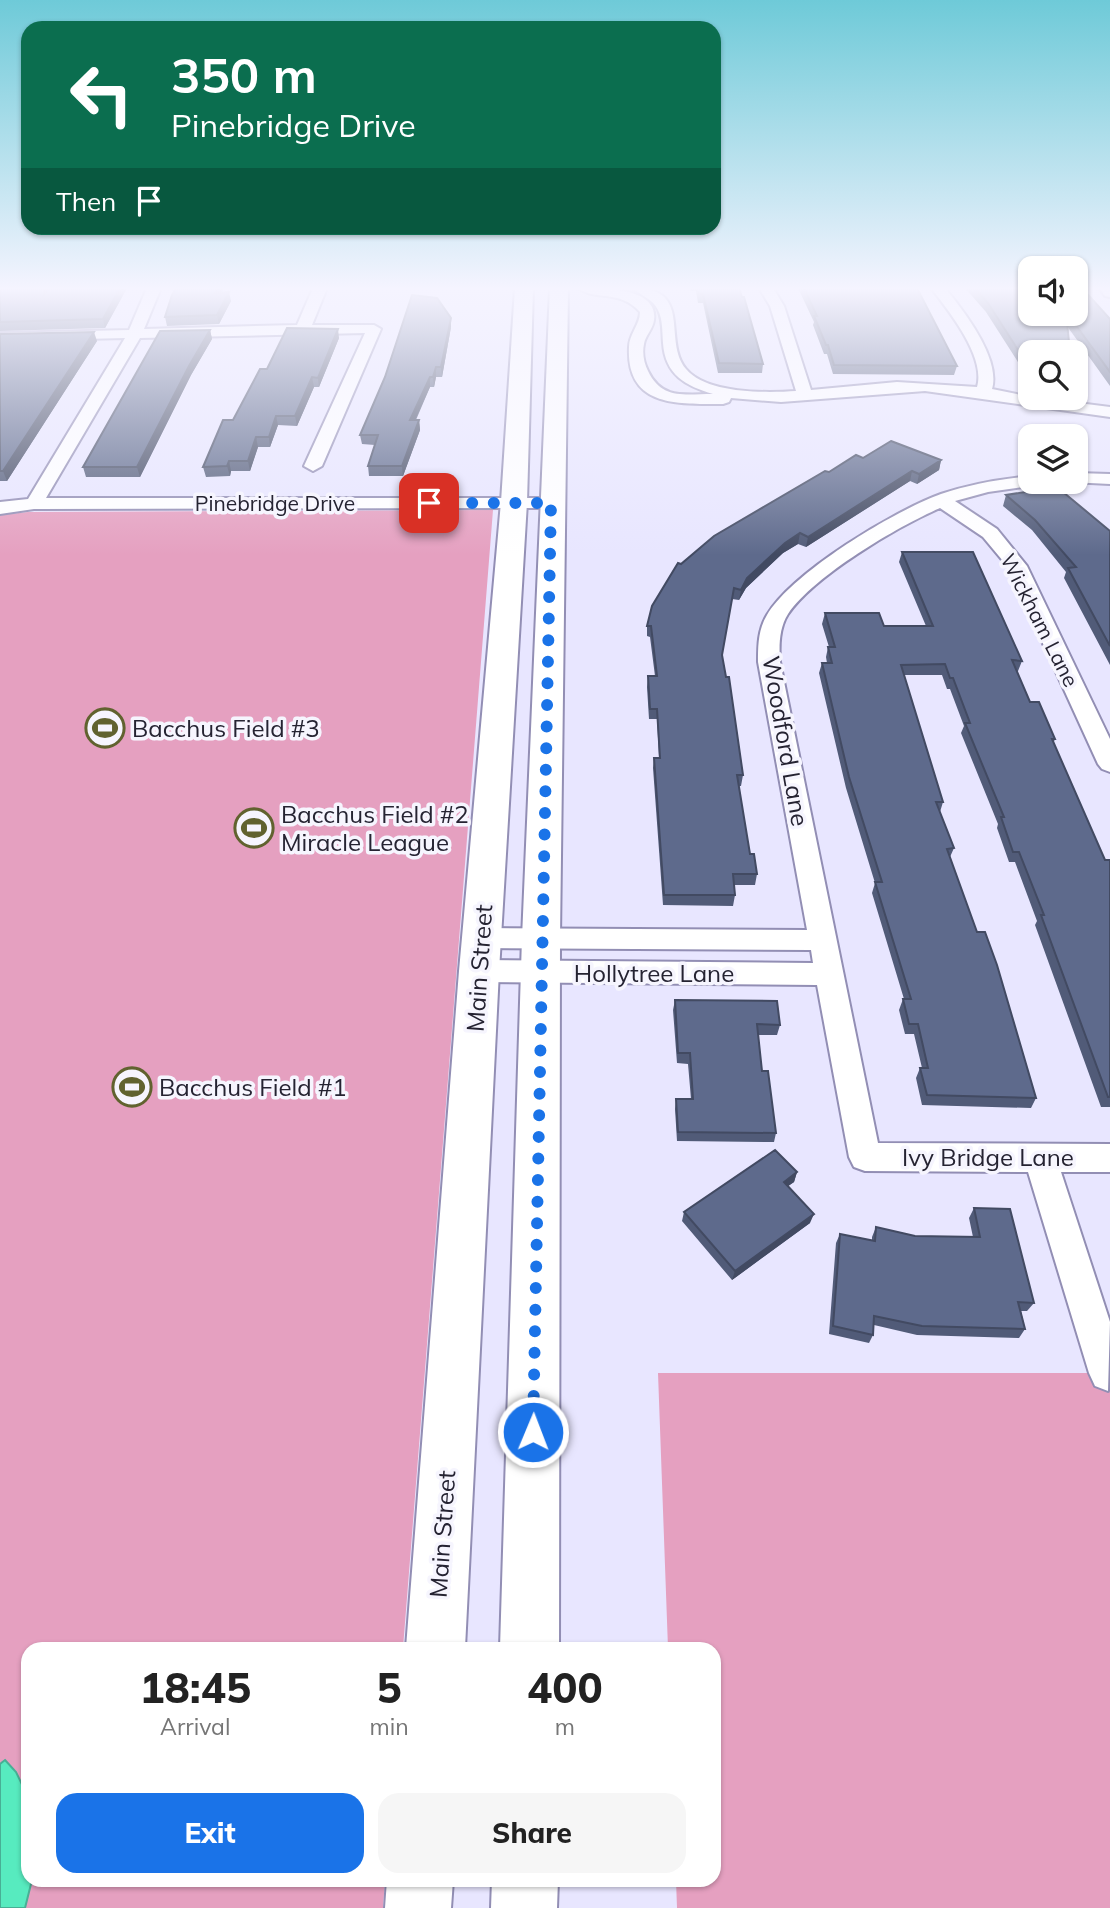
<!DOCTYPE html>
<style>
:root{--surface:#fff;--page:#f6f6f6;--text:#222;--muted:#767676;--accent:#1a73e8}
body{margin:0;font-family:Mulish,sans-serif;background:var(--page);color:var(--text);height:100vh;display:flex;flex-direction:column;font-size:26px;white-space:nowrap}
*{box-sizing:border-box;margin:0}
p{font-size:23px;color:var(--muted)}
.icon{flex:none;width:38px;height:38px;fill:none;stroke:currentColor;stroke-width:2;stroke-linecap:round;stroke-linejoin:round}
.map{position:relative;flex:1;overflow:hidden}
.drawer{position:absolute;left:21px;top:1642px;width:700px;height:245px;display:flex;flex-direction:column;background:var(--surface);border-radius:21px;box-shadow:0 2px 5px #0004}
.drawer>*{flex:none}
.top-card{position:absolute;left:21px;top:21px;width:700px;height:214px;border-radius:21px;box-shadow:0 2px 5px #0004;background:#0b6e4f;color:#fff;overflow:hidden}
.fabs{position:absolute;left:1018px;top:256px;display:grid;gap:14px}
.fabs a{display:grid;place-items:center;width:70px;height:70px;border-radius:14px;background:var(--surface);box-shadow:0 2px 5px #0004;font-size:35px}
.pin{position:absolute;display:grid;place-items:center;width:60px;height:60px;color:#fff;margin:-30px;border-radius:14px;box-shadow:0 4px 10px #0006}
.me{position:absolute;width:77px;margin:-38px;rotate:1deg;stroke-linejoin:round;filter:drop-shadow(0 0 5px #0008)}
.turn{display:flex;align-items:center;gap:24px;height:147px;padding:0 35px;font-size:32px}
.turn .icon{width:91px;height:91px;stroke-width:2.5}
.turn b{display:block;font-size:49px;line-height:60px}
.then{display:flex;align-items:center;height:66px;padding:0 35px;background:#0003;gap:14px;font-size:26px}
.eta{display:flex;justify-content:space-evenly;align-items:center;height:119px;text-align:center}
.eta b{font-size:42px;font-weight:800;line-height:49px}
.cta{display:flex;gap:14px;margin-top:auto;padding:14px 35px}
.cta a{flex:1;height:80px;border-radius:21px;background:var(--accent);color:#fff;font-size:28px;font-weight:800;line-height:80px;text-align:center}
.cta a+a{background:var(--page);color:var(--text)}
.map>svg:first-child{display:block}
</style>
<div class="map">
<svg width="1110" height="1908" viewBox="0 0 1110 1908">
<rect width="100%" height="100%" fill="#e8e6ff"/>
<path fill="#e5a0c0" d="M493,510L403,1648H28V1880H385L383,1908H0V515L28,512Z
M658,1373H1110V1908H677L676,1880H714V1648H668Z"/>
<path fill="#57ebbf" stroke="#48af95" stroke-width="2" d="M5,1760L16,1772L28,1797V1880H32L25,1908H0V1764Z"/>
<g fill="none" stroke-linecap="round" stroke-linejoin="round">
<g stroke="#928eb4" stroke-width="4">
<path id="street" d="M147,288H161L144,329L297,325L313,288H327L312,325H374L381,329L322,466L313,471L304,466L365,333L140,338L46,498H551L560,503L551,508L34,509L0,514V502L28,499L125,338L0,341V333L129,330Z
M578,288C598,288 659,286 654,320C653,329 645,336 644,344C642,353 644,363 648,371C662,400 684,394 713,394C686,386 665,375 663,343C662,332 663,320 658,310C653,299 641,296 633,288C694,288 662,340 686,369C707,394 766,393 796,391L770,306L759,288H773L784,306L811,390L897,382L977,387C986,357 949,311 931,288H945C964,311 1001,359 992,389L1031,397L1110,407V417L925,391L781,402L731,398L729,402L723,404C679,404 626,408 629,347C629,334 640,325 640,312C620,289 594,301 578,288Z
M1099,288H1110V297L1105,296Z
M1076,473L1110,474V484L1070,482L1076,481Z
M1031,476V481H1040L1037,485L988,492L955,501L997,529L1027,566L1110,739V772L1102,769L1098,764L1008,567L983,537L940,508C897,527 815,575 788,614C779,628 779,646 780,662L878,1143L1110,1144V1172H1061L1110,1322L1108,1391L1095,1386L1089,1373L1028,1172L865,1171L854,1167L849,1157L817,985L479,982L469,979L465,971L469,963L479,960L813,963L811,950L481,948L471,945L467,938L471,931L481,928L807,930L758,662C758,646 758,630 767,615C793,572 894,511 941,494C970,484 1000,479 1031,476Z"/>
</g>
<g stroke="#928eb4" stroke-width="4">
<path id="secondary" d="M515,288H533L527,502L499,971L465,1648H406L459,971L501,502Z
M550,288H568L560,938L559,1648H500L522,938Z
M387,1880H453L451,1908H385Z
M492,1880H558L557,1908H491Z"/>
</g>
<use href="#street" fill="#fff" fill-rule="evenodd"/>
<use href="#secondary" fill="#fff" fill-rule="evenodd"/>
</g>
<path fill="#515b78" d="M0,288H127L105,328L0,331Z
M176,288H224L222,293L231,301L219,324L167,326L165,317Z
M689,288H739L763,364L762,373H718L703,303H698L696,291H690Z
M798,288H917L957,366L954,375L833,374L827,354H824L813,325L814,322Z
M965,288H1031V313H1076V288H1083L1110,319V386L1067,326L1031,352V389L1025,388V373L986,312Z
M451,327L442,377H436L434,387H430L416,420H419L420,430L403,476H369L368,466L375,445L362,444L360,435Z
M210,330L212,339L191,375L140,477H86L83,467Z
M0,334L97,341L7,481H0Z
M339,338L319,387H314L297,426L278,425L270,447H258L250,471H231L230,476L206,477L203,467L267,369Z
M863,458L941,460L939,470L917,484L910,481L806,547L798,544L783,553L746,588L739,600L732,599L722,656L743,775L741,786H739L750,854L757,874L755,885H734L735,895L733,906L663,905L653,768L654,758H659L657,719H649L647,687L648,676H655L650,637L647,636V626L681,564L829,472Z
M1006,495L1110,531V665L1064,578L1066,572L1032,530L1003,506Z
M902,552L1022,661L1018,671H1017L1030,702L1055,739L1053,744L1105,860H1110V1107H1101L1035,925L1037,921L1015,862H1009L997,828L998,824L961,733L964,726L950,689H947L942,675H904L943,802L940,812L954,848L950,857L1036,1098L1031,1108L922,1105L916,1078L920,1068H922L914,1034H905L899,1010L903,999H904L872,893L875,883L846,788L819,673L822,663H827L826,657L828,647H829L822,624L825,613L884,626H926L899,562Z
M675,1000L780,1025L777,1035H758L762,1071L776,1133L774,1142L677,1141L675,1109L676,1099H691L688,1064L677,1063L673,1010Z
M797,1172L794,1182L788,1186L810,1223L732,1280L682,1221L684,1212Z
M974,1208L1034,1303L1027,1311H1021L1025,1329L1019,1338L917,1335L874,1325L873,1335L869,1343L829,1334L836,1243L840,1234L872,1240V1237L876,1227L915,1236L973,1237L969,1218Z"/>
<path fill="#424a62" d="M120,288H127L105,328L103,319Z
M218,288H224L217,302L215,293Z
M229,292L231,301L219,324L217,315Z
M451,318V327L442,377L441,367Z
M338,329L339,338L319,387L318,378Z
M210,330L212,339L191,375L140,477L137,467L189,366Z
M94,332L97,341L7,481L3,471Z
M436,367V377L434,387L433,377Z
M312,377L314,387L297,426L295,416Z
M430,377V387L411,429L410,420Z
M276,416L278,425L270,447L269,437Z
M419,420L420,430L403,476L402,466Z
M256,437L258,447L250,471L248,461Z
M941,460L939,470L917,484L919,474Z
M229,461L231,471L230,476L227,466Z
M912,471L910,481L806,547L808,537Z
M800,533L798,544L783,553L746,588L739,600L741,590L747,578L785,543Z
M797,1172L794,1182L781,1191L784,1182Z
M814,1214L810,1223L732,1280L735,1271Z"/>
<path fill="#5e6a8c" stroke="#424a62" stroke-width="2" d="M0,288H45L44,294L49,288H120L103,319L0,322Z
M176,288H218L215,293L229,292L217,315L165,317L172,295Z
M697,288H739L742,297H744L763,364L719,363L703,294H698Z
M804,288H917L957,366L834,365L828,345H826L814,316H817Z
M975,288H1031V313H1066L1070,352H1031V379H1028L1027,364L988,303Z
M1076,288H1082L1110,319V372L1067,313H1076Z
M412,295L437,298L451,318L441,367H436L433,377H430L410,420H419L402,466H368L378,435H360L385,377Z
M287,328L338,329L318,378L312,377L295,416H276L269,437H256L248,461H229L227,466L203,467L223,420H233L260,369H267Z
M210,330L189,366L137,467H83L160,331Z
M94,332L3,471H0V334Z
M891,441L941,460L919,474L912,471L808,537L800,533L785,543L747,578L741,590L734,588L722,655L726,677H729L743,775H737L750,854H754L757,874H733L735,895H664L654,758H660L657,709H650L648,676H657L651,626H647L652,606L678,563L681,564L714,536L825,471L829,472L856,455L863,458Z
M1057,487L1110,531V646L1068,568L1076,567L1035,520L1006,495Z
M902,552H973L1022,661L1012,660L1030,702H1039L1055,739H1052L1105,860H1110V1097H1108L1041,915H1044L1019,852H1013L1001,817H1004L965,723H970L953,678H950L945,664L901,665L943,802H936L954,848L947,849L977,932H985L997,965L1036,1098L927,1095L920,1068H928L918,1024H909L903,999H911L875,882H882L849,777L822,663H832L828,647H835L825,613H879L884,626H933Z
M675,1000L777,1001L780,1025L757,1024L762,1071H768L776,1133L678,1132L676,1099H693L690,1053H678Z
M775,1150L797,1172L784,1182L814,1214L735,1271L684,1212Z
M974,1208L1010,1209L1034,1303L1018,1302L1025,1329L922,1326L874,1316L873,1335L833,1326L840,1234L875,1241L876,1227L915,1236L980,1237Z"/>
<linearGradient id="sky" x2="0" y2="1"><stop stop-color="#6ecad8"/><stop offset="0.52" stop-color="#f5f4ff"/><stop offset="1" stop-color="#f5f4ff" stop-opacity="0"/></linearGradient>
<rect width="1110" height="555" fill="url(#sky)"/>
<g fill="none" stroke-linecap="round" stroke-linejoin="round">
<path stroke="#1a73e8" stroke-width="12" stroke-dasharray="0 21.6" d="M429,503H551L533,1432"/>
</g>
<defs>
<g id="stadium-ring" transform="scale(2.0125)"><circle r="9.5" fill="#f6f5fe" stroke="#61622f" stroke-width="1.5"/><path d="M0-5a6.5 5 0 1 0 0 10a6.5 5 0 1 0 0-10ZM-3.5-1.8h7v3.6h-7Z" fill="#61622f"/></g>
</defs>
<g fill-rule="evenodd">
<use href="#stadium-ring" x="105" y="728"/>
<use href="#stadium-ring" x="254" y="828"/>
<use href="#stadium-ring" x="132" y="1087"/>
</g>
<g text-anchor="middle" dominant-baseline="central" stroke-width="7" stroke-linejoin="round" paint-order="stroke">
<g font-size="21" fill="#252332" stroke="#f6f5fe">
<text x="275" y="503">Pinebridge Drive</text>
<text transform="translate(1040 620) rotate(63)">Wickham Lane</text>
</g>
<g font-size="24" fill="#252332" stroke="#f6f5fe" text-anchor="start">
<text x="132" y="728">Bacchus Field #3</text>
<text x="281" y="814">Bacchus Field #2<tspan x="281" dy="28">Miracle League</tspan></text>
<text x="159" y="1087">Bacchus Field #1</text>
</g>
<g font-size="24" fill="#252332" stroke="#f6f5fe">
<text transform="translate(786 741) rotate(80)">Woodford Lane</text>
<text transform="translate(479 968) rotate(-86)">Main Street</text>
<text x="654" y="973">Hollytree Lane</text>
<text x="988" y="1157">Ivy Bridge Lane</text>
<text transform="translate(442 1534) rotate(-86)">Main Street</text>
</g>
</g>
</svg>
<div class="fabs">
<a><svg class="icon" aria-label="sound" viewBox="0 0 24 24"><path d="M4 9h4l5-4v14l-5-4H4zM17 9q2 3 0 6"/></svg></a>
<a><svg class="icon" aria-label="search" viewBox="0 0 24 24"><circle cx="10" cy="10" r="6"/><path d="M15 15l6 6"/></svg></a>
<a><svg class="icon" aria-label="layers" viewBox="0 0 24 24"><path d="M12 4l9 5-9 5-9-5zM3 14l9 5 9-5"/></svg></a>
</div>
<div class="pin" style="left:429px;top:503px;background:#d93025"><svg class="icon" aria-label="arrive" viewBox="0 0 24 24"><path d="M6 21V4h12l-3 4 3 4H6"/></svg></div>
<svg class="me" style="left:533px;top:1432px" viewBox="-20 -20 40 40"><circle r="17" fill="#1a73e8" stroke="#fff" stroke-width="3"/><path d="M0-11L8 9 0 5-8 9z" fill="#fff"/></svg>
<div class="top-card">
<div class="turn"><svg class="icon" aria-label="left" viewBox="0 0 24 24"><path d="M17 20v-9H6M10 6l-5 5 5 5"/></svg><div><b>350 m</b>Pinebridge Drive</div></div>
<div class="then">Then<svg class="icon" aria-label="arrive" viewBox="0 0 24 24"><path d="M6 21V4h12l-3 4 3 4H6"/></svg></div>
</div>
<section class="drawer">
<div class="eta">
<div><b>18:45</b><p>Arrival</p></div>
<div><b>5</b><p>min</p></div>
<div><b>400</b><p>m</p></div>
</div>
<div class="cta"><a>Exit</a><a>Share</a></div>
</section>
</div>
